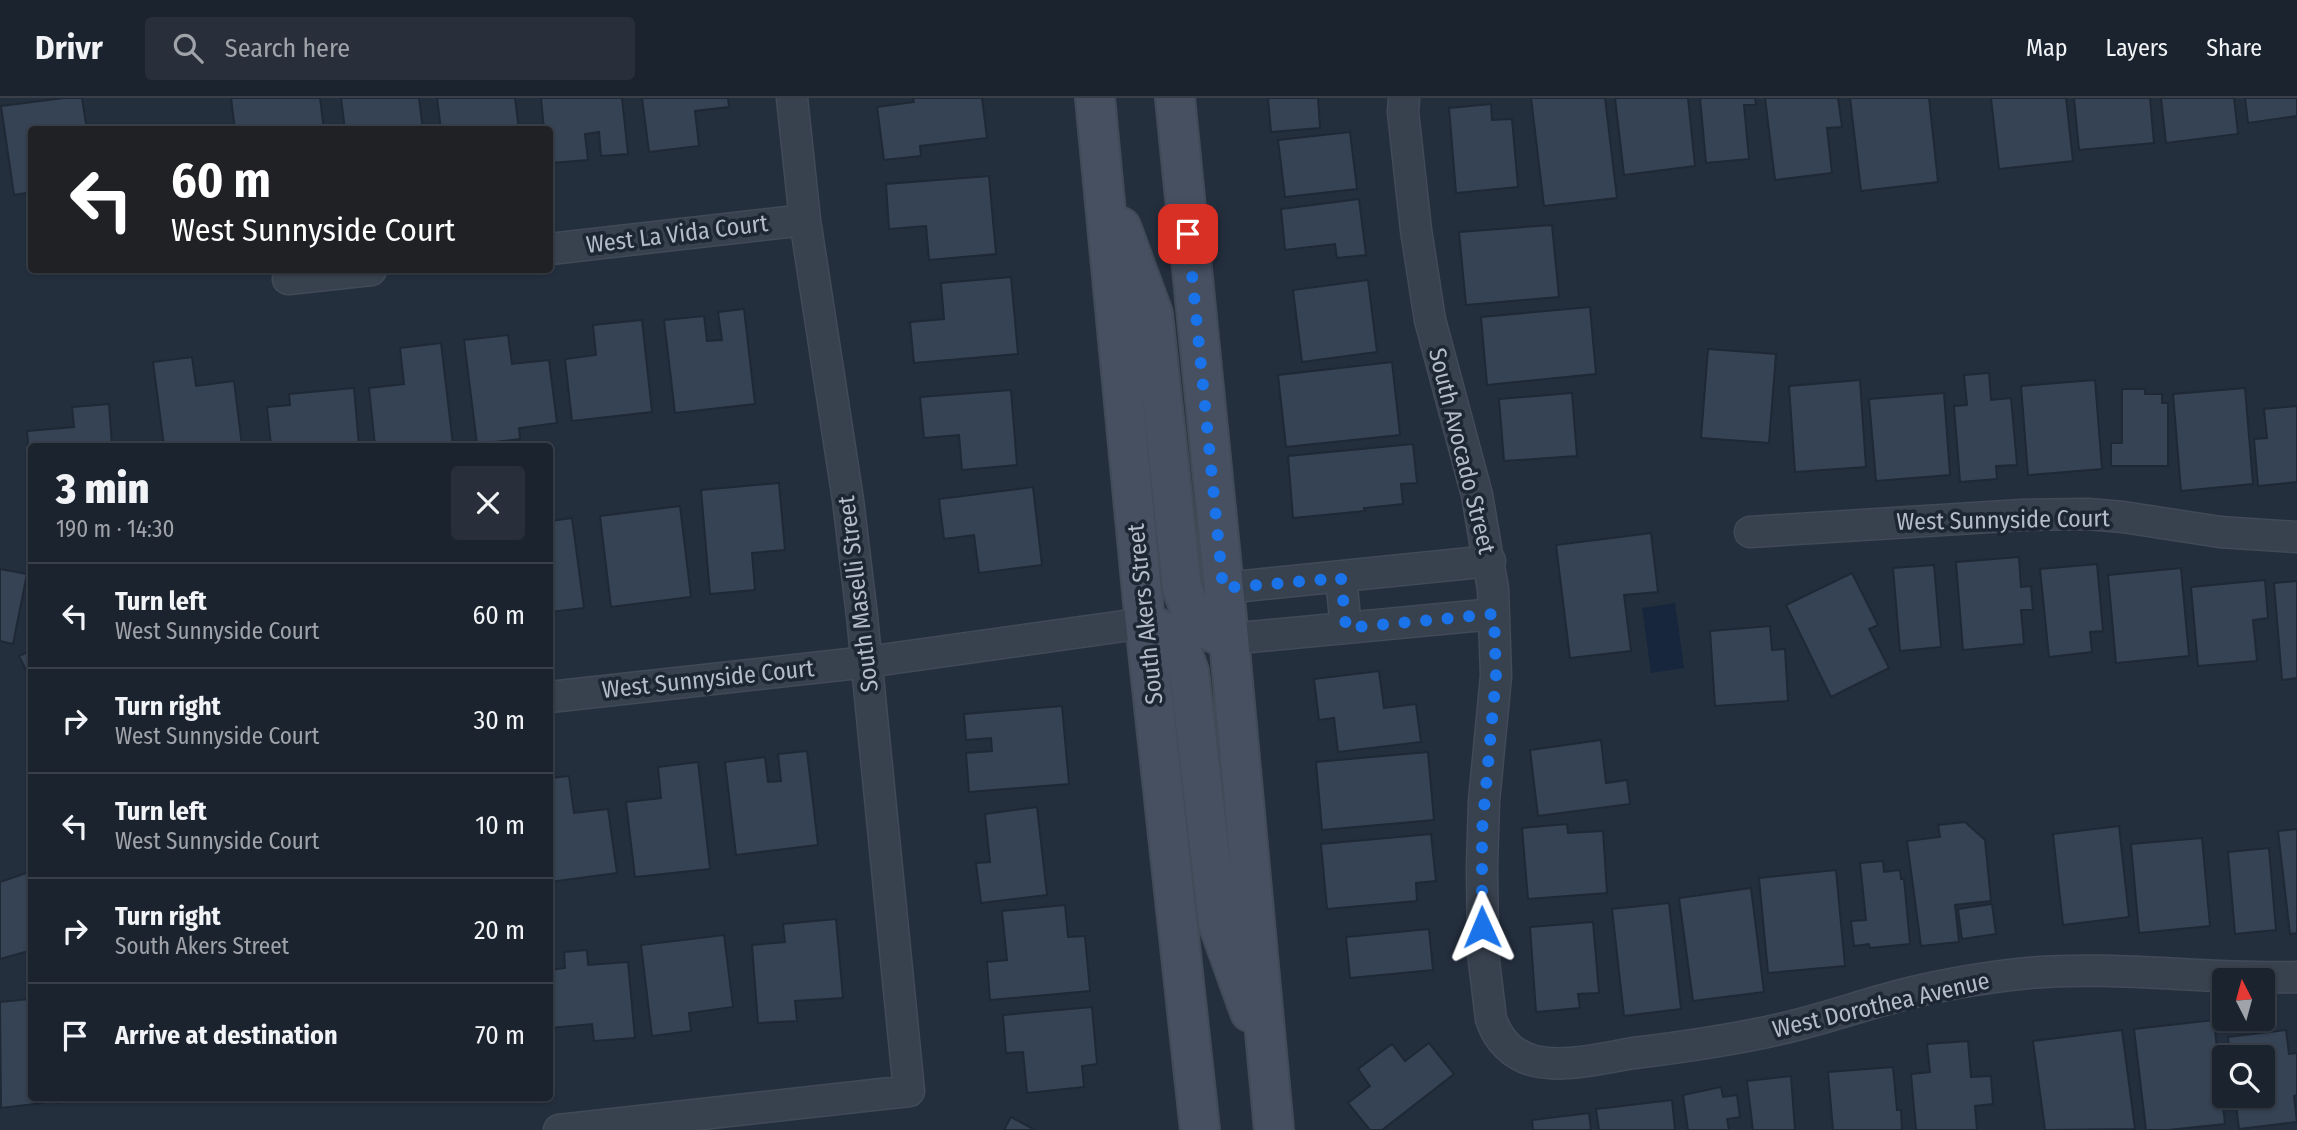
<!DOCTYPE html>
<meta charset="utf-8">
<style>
:root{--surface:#1b232e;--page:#282f3a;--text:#f1f3f6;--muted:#a0a4aa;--line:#39404a}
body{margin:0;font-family:"Fira Sans Condensed",sans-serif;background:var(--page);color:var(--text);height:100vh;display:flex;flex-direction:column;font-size:26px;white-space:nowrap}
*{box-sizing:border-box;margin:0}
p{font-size:23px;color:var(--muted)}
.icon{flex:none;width:38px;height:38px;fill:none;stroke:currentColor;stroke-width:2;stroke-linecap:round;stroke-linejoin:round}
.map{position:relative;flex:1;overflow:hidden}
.sheet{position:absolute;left:28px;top:345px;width:525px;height:658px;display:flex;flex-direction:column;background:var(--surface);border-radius:7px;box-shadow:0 2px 5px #0004,0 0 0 2px var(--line)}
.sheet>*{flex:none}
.top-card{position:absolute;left:28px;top:28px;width:525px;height:147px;border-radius:7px;box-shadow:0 2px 5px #0004,0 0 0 2px var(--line);background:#202124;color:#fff;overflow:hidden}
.needle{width:46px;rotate:354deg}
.buttons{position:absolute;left:2212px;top:870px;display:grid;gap:14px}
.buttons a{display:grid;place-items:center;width:63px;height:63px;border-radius:7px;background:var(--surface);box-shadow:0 2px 5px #0004,0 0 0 2px var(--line);font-size:35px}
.pin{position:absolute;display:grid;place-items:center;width:60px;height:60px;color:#fff;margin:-30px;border-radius:14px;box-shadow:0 4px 10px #0006}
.me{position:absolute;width:77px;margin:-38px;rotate:359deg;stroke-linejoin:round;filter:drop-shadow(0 0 5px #0008)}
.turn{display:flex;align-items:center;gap:24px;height:147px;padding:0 28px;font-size:32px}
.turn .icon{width:91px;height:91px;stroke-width:2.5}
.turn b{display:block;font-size:49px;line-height:60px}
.round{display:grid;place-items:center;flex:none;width:74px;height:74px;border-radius:7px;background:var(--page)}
.headline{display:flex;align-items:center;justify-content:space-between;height:119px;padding:0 28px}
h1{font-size:42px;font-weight:800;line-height:52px}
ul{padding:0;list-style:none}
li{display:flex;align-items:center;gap:21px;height:105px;padding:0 28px;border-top:2px solid var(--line)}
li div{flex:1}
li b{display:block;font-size:26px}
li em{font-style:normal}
header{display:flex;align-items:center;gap:42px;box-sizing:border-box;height:98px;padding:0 35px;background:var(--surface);border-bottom:2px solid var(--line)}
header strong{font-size:33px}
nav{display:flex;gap:38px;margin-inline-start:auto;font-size:24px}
.search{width:490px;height:63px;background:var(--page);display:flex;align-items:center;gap:18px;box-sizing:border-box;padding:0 24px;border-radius:7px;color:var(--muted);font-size:26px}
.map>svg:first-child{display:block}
</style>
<header>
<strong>Drivr</strong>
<div class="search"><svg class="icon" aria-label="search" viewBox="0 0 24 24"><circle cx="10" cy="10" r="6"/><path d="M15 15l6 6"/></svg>Search here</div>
<nav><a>Map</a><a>Layers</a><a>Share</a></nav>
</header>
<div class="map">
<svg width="2297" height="1032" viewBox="0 0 2297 1032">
<rect width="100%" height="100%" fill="#242f3e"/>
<path fill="#17263c" d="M1675,505L1684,570L1651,575L1642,510Z"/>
<path fill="#364354" stroke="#1f2835" stroke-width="2" d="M64,0H82L87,32H32V94L14,97L1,8Z
M231,0H320L324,32H235Z
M341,0H419L423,32H345Z
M437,0H515L519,32H441Z
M541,0H622L628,56L601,58L599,34L585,36L588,62L550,65V32H544Z
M642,0H728L729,9L695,13L699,48L649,54Z
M913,0H982L987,40L920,48L921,58L884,62L877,9L914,4Z
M1268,0H1318L1320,30L1271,34Z
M1531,0H1605L1617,100L1544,108Z
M1615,0H1688L1695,68L1624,77Z
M1700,0H1755L1756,7H1744L1749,61L1706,65Z
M1765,0H1838L1842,29L1827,30L1832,75L1775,82Z
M1850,0H1929L1938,84L1861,93Z
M1991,0H2066L2073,63L1999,71Z
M2074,0H2150L2154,45L2079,52Z
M2161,0H2234L2238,36L2166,45Z
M2245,0H2297V18L2248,25Z
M1491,6L1492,22L1512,21L1518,89L1456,95L1449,10Z
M197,27V32H139Z
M1350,34L1357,91L1285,99L1278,42Z
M989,78L996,156L929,162L926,128L889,131L886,86Z
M1359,101L1366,157L1337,160L1335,146L1285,152L1281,111Z
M1552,127L1559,199L1466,207L1459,134Z
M1011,179L1018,256L914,265L910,224L944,221L941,185Z
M1368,182L1377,254L1302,264L1293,192Z
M1590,209L1596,276L1487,287L1481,219Z
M744,211L755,306L675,315L664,222L704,218L707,243L722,242L718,214Z
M642,222L652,314L572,323L565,261L596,257L593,227Z
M508,237L512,266L549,262L557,325L519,330L520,341L477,346L464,242Z
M441,245L453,347L375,348L369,290L404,286L400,250Z
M1708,251L1776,256L1769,345L1701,340Z
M192,259L196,288L234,283L242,348H164L153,264Z
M1392,264L1400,337L1286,349L1278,277Z
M1989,275L1991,302L2011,300L2017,367L1996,368L1997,381L1960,384L1954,308L1967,307L1964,277Z
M1860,282L1866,369L1795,374L1789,288Z
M2095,282L2102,371L2028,377L2021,288Z
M354,290L359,348H271L267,309L290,307L289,296Z
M2245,290L2253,386L2181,393L2173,296Z
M2122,291H2145V296H2162V305H2168V368H2111V345H2122Z
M1011,292L1017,367L962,372L959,337L924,340L920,299Z
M1572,295L1577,358L1504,363L1499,301Z
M1944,295L1950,377L1876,383L1869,301Z
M109,306L112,348H32V389L27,333L74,329L72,309Z
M2297,308V384L2258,388L2254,341L2267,340L2264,311Z
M1413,346L1417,385L1401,386L1403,406L1364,410L1365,413L1293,420L1288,358Z
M779,385L785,452L752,455L755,492L710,496L701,392Z
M1033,389L1042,467L979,475L974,437L944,441L939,401Z
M680,408L691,499L611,509L600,418Z
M572,420L584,510L550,514V423Z
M1651,435L1658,494L1624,497L1631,553L1570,560L1556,447Z
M2019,459L2021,489L2031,488L2033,512H2021L2024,546L1963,552L1956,464Z
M2097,466L2103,533L2090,534L2092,554L2049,559L2040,471Z
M1934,467L1941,549L1900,553L1893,470Z
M2181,470L2189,558L2116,565L2108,477Z
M0,471L27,476L13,546L0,543Z
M1852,475L1878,527L1869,531L1889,570L1831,599L1786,507Z
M2265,482L2268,520L2253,522L2257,563L2198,568L2191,489Z
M2297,483V580L2282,582L2274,485Z
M1770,528L1772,552L1785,551L1788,603L1715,608L1710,533Z
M32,552V584L19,558Z
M1379,573L1384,610L1416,606L1421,644L1338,654L1334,620L1319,622L1314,581Z
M1062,608L1069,686L969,694L966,655L992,653L991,640L966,642L964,616Z
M1601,642L1606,685L1627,682L1630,706L1538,718L1530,652Z
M807,653L818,747L736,757L725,664L765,659L768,684L781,683L778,656Z
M1428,654L1434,722L1322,732L1316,664Z
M698,664L710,771L635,779L626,704L661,700L658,669Z
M569,678L574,715L608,711L617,775L550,784V680Z
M1037,709L1047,797L981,805L976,765L990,764L985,716Z
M1965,724L1985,742L1991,803L1955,807L1959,844L1921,848L1907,743L1940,739L1938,727Z
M1567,726L1568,735L1603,733L1607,795L1528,801L1522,730Z
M2119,728L2129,819L2063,827L2053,736Z
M2297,731V835L2290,836L2278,733Z
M1431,736L1436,783L1416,785L1417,803L1327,811L1321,746Z
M2202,740L2210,828L2139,835L2131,746Z
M2269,750L2276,832L2235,836L2228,754Z
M1883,763L1884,774L1900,772L1901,781H1904L1910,846L1870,850L1869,846L1854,848L1851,823L1866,822L1860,765Z
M1836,772L1845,868L1768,875L1759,780Z
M32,773V852L0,861V784Z
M1751,790L1764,894L1693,903L1679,800Z
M1669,805L1681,911L1624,918L1612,811Z
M1992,806L1996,836L1962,841L1958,811Z
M1065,807L1068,839L1085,838L1090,893L990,902L987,864L1007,862L1002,813Z
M836,821L843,900L795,903L797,923L758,925L752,847L785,844L783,826Z
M1593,824L1599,895L1578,896L1580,910L1536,914L1530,829Z
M1429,831L1433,872L1350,880L1346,839Z
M724,837L733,909L689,915L691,933L652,938L641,847Z
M587,852L588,867L628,864L635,940L594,943L592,926L550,930V872L565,870L564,854Z
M29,901L32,919V999H42L43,1005L1,1010L0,904Z
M1092,909L1097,966L1082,968L1084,989L1027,995L1023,954L1006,955L1003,917Z
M2214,922L2225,1026L2168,1032H2146L2134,931Z
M2122,932L2135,1031L2045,1032L2033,943Z
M2286,932L2289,956L2297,955V997L2294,998L2297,1024L2239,1031L2235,998H2263V959H2230L2228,939Z
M1968,943L1971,979L1991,978L1993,1006L1975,1008L1977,1032H1916L1911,976L1930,974L1927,946Z
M1429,945L1454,976L1382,1032H1370L1348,1005L1370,988L1358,971L1392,946L1405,963Z
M1893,969L1897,1012H1901L1902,1032H1833L1828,974Z
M1791,978L1795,1032H1753L1747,983Z
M1721,989L1723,999L1737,997L1740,1019L1727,1021L1729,1032H1688L1683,997Z
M56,999H94V1000L57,1005Z
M1672,1002L1675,1032H1599L1596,1011Z
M1589,1015L1591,1032H1533L1532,1022Z
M1011,1019L1035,1032H1004Z"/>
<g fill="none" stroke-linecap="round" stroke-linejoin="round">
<g stroke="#414a57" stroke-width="33">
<path id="street" d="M1404,0L1403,14L1416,132L1430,222L1477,397L1493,491L1496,578L1484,703L1482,767L1483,855L1491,921C1498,942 1513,958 1535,963C1566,970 1603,960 1634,955C1683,949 1732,942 1780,931C1816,923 1851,911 1887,901C1933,888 1980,880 2028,875C2118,867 2207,882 2297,879
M550,151L805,122
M288,181L371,172
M1750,434L2022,417L2088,416L2123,419L2220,434L2297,439
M1341,480L1346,530
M1224,490L1490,463
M1229,541L1494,516
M550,599L867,564L1145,525
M559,1032L909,993L862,518L848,402L805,122L792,0"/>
</g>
<g stroke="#414a57" stroke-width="42">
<path id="secondary" d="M1095,0L1145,525L1200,1032
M1175,0L1229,541L1274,1032
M1121,129L1153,216L1182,490C1194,522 1196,529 1229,541
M1145,525C1173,534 1181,547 1189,574L1218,825L1250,914"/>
</g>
<use href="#street" stroke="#38414e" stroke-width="30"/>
<use href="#secondary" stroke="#465061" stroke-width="38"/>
</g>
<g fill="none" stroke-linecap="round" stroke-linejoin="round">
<path stroke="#1a73e8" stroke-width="12" stroke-dasharray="0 21.6" d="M1188,136L1223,490L1341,480L1346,530L1494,516L1496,578L1482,733V829"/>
</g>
<g text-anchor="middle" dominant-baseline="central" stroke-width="7" stroke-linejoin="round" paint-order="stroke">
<g font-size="24" fill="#b4bcc9" stroke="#1d2633">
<text transform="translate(677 136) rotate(-7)">West La Vida Court</text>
<text transform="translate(1462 353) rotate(76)">South Avocado Street</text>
<text transform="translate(2003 422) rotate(-1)">West Sunnyside Court</text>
<text transform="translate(858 496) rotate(-97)">South Maselli Street</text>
<text transform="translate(1145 516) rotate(-96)">South Akers Street</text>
<text transform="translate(708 581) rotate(-6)">West Sunnyside Court</text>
<text transform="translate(1881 907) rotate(-13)">West Dorothea Avenue</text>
</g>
</g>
</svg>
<div class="buttons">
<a><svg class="needle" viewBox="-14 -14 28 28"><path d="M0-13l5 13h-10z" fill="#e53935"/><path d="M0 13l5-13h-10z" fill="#a0a4aa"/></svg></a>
<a><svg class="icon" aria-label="search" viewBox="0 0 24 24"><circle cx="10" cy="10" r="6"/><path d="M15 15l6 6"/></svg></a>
</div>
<div class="pin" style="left:1188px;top:136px;background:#d93025"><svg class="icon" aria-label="arrive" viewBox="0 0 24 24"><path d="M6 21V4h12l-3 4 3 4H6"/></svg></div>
<svg class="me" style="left:1482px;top:829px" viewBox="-20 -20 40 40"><path d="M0-17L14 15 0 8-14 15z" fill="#1a73e8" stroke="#fff" stroke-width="4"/></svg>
<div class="top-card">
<div class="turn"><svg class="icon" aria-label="left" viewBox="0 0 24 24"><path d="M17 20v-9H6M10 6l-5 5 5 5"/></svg><div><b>60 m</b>West Sunnyside Court</div></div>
</div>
<section class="sheet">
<div class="headline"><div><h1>3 min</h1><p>190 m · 14:30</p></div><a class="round"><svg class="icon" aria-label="close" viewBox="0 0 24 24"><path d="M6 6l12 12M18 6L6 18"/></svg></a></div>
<ul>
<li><svg class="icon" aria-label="left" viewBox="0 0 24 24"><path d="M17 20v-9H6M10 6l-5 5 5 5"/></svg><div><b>Turn left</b><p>West Sunnyside Court</p></div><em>60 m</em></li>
<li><svg class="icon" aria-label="right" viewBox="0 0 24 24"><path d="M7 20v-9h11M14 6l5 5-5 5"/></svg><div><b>Turn right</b><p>West Sunnyside Court</p></div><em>30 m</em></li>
<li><svg class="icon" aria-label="left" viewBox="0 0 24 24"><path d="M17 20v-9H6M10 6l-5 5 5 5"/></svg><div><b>Turn left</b><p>West Sunnyside Court</p></div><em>10 m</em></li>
<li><svg class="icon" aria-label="right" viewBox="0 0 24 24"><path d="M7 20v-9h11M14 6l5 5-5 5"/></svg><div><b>Turn right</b><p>South Akers Street</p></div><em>20 m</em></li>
<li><svg class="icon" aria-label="arrive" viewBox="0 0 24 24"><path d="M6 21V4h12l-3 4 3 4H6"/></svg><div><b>Arrive at destination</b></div><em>70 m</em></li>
</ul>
</section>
</div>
